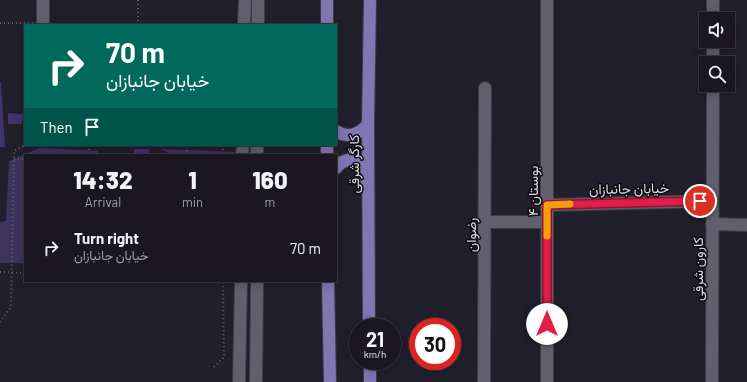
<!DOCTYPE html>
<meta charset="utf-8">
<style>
:root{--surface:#1a1722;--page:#27242f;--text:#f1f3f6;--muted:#9f9fa5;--line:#383640}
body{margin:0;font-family:Barlow,Vazirmatn,sans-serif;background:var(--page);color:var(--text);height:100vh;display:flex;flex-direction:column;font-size:15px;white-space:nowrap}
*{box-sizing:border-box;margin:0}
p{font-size:13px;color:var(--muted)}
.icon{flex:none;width:22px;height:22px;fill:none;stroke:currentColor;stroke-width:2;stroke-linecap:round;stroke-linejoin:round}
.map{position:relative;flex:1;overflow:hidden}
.side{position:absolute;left:24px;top:154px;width:313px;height:128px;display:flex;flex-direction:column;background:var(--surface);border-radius:0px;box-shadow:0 2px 10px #0003,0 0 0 1px var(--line)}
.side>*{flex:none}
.guide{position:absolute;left:24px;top:24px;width:313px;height:122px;border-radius:0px;box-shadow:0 2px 10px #0003,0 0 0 1px var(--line);background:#00695c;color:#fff;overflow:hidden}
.fabs{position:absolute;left:699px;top:12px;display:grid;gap:8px}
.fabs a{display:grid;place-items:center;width:36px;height:36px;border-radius:0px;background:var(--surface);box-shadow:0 2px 10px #0003,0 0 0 1px var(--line);font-size:20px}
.speed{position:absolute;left:349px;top:318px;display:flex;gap:8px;font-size:20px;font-weight:700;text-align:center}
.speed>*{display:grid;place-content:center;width:52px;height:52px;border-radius:50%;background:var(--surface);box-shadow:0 2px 10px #0003,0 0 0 1px var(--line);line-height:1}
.speed small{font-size:10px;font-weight:400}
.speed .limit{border:6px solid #d22;background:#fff;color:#111}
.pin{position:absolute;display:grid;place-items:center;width:34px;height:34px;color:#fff;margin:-17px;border:2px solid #fff;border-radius:50%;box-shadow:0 1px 4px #0007}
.me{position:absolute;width:44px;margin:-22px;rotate:0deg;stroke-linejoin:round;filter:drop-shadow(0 0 3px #0008)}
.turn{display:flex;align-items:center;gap:14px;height:84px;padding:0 16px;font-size:18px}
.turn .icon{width:52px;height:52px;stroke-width:2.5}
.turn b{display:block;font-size:28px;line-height:34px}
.then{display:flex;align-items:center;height:38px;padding:0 16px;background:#0003;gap:8px;font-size:15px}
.eta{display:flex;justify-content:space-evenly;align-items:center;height:68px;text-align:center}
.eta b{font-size:24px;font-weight:800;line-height:28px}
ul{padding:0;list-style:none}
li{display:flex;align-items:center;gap:12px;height:52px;padding:0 16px}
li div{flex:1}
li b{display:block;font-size:15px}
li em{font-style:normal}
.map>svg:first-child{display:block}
</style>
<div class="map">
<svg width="747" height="382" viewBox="0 0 747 382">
<rect width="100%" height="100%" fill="#221f2d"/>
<path fill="#3e355f" d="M40,148L98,151L96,155H25V263H0V222L6,221L9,161Z
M161,149L234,152L233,155H172Z"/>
<path fill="#41336e" d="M0,82H1L5,147H0Z
M8,113L23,114L22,124H8Z
M134,149H149V155H134Z"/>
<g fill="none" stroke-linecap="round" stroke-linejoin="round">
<g stroke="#3d3c47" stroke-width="14">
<path id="minor" d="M547,0V382
M713,19V0
M43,25V0
M244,25L245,0
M258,25V0
M713,63V41
M242,155L243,145
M257,155V145
M547,205L712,201
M485,222H547
M712,224L747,225
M239,382L241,281
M256,382L257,281
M484,382L485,88
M712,382L713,85"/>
</g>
<g stroke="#3d3c47" stroke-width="14">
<path id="major" d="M327,25V0
M336,131C348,139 360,134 368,124
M327,145V155
M336,168L342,162L351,159L357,162L366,180
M328,281L330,382
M369,327L368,124L370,0
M370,361V382"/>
</g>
<path stroke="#63616d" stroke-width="2" stroke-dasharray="1 3" stroke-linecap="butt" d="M138,0V25
M0,23H33
M89,145V155
M223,145V155
M187,155V145
M14,159H25
M0,272L25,273
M0,322L11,307L14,151L26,145
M214,367L224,357L223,281"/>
<use href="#minor" stroke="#615f6e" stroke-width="12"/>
<use href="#major" stroke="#8175b2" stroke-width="12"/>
</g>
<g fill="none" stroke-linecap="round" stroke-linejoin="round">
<g stroke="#92132f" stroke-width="10">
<path id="route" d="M547,324V205L700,201"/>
</g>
<use href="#route" stroke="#e11d48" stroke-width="7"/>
<path stroke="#f59e0b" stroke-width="7" d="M547,236V205L570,204"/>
</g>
<g text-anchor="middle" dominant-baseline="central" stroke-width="3" stroke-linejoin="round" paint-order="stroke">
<g font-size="14" fill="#dddce5" stroke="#0b0a10">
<text transform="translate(353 164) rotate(-90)">کارگر شرقی</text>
<text transform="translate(629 188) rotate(-1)">خیابان جانبازان</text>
<text transform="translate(532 191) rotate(-90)">بوستان ۴</text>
<text transform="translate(470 235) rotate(-90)">رضوان</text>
<text transform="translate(697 269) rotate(-90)">کارون شرقی</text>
</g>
</g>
</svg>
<div class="fabs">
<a><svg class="icon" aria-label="sound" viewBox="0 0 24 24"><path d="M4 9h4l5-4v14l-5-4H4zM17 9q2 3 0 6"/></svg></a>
<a><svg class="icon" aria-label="search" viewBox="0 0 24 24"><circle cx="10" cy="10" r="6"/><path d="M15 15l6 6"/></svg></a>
</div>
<div class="speed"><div>21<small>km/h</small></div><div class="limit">30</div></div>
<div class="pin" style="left:700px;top:201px;background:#d93025"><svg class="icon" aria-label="arrive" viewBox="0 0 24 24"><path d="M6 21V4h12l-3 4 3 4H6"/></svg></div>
<svg class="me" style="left:547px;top:324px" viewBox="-20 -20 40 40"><circle r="19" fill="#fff"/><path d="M0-13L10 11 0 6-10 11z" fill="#e11d48"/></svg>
<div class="guide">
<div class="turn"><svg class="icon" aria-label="right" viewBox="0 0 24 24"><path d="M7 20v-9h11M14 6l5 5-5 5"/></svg><div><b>70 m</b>خیابان جانبازان</div></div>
<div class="then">Then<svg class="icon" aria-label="arrive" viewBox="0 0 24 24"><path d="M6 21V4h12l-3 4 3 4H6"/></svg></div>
</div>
<section class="side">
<div class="eta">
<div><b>14:32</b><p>Arrival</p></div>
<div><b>1</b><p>min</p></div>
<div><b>160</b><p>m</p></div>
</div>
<ul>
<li><svg class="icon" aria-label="right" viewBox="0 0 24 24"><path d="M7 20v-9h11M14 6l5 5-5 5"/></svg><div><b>Turn right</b><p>خیابان جانبازان</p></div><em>70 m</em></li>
</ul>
</section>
</div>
